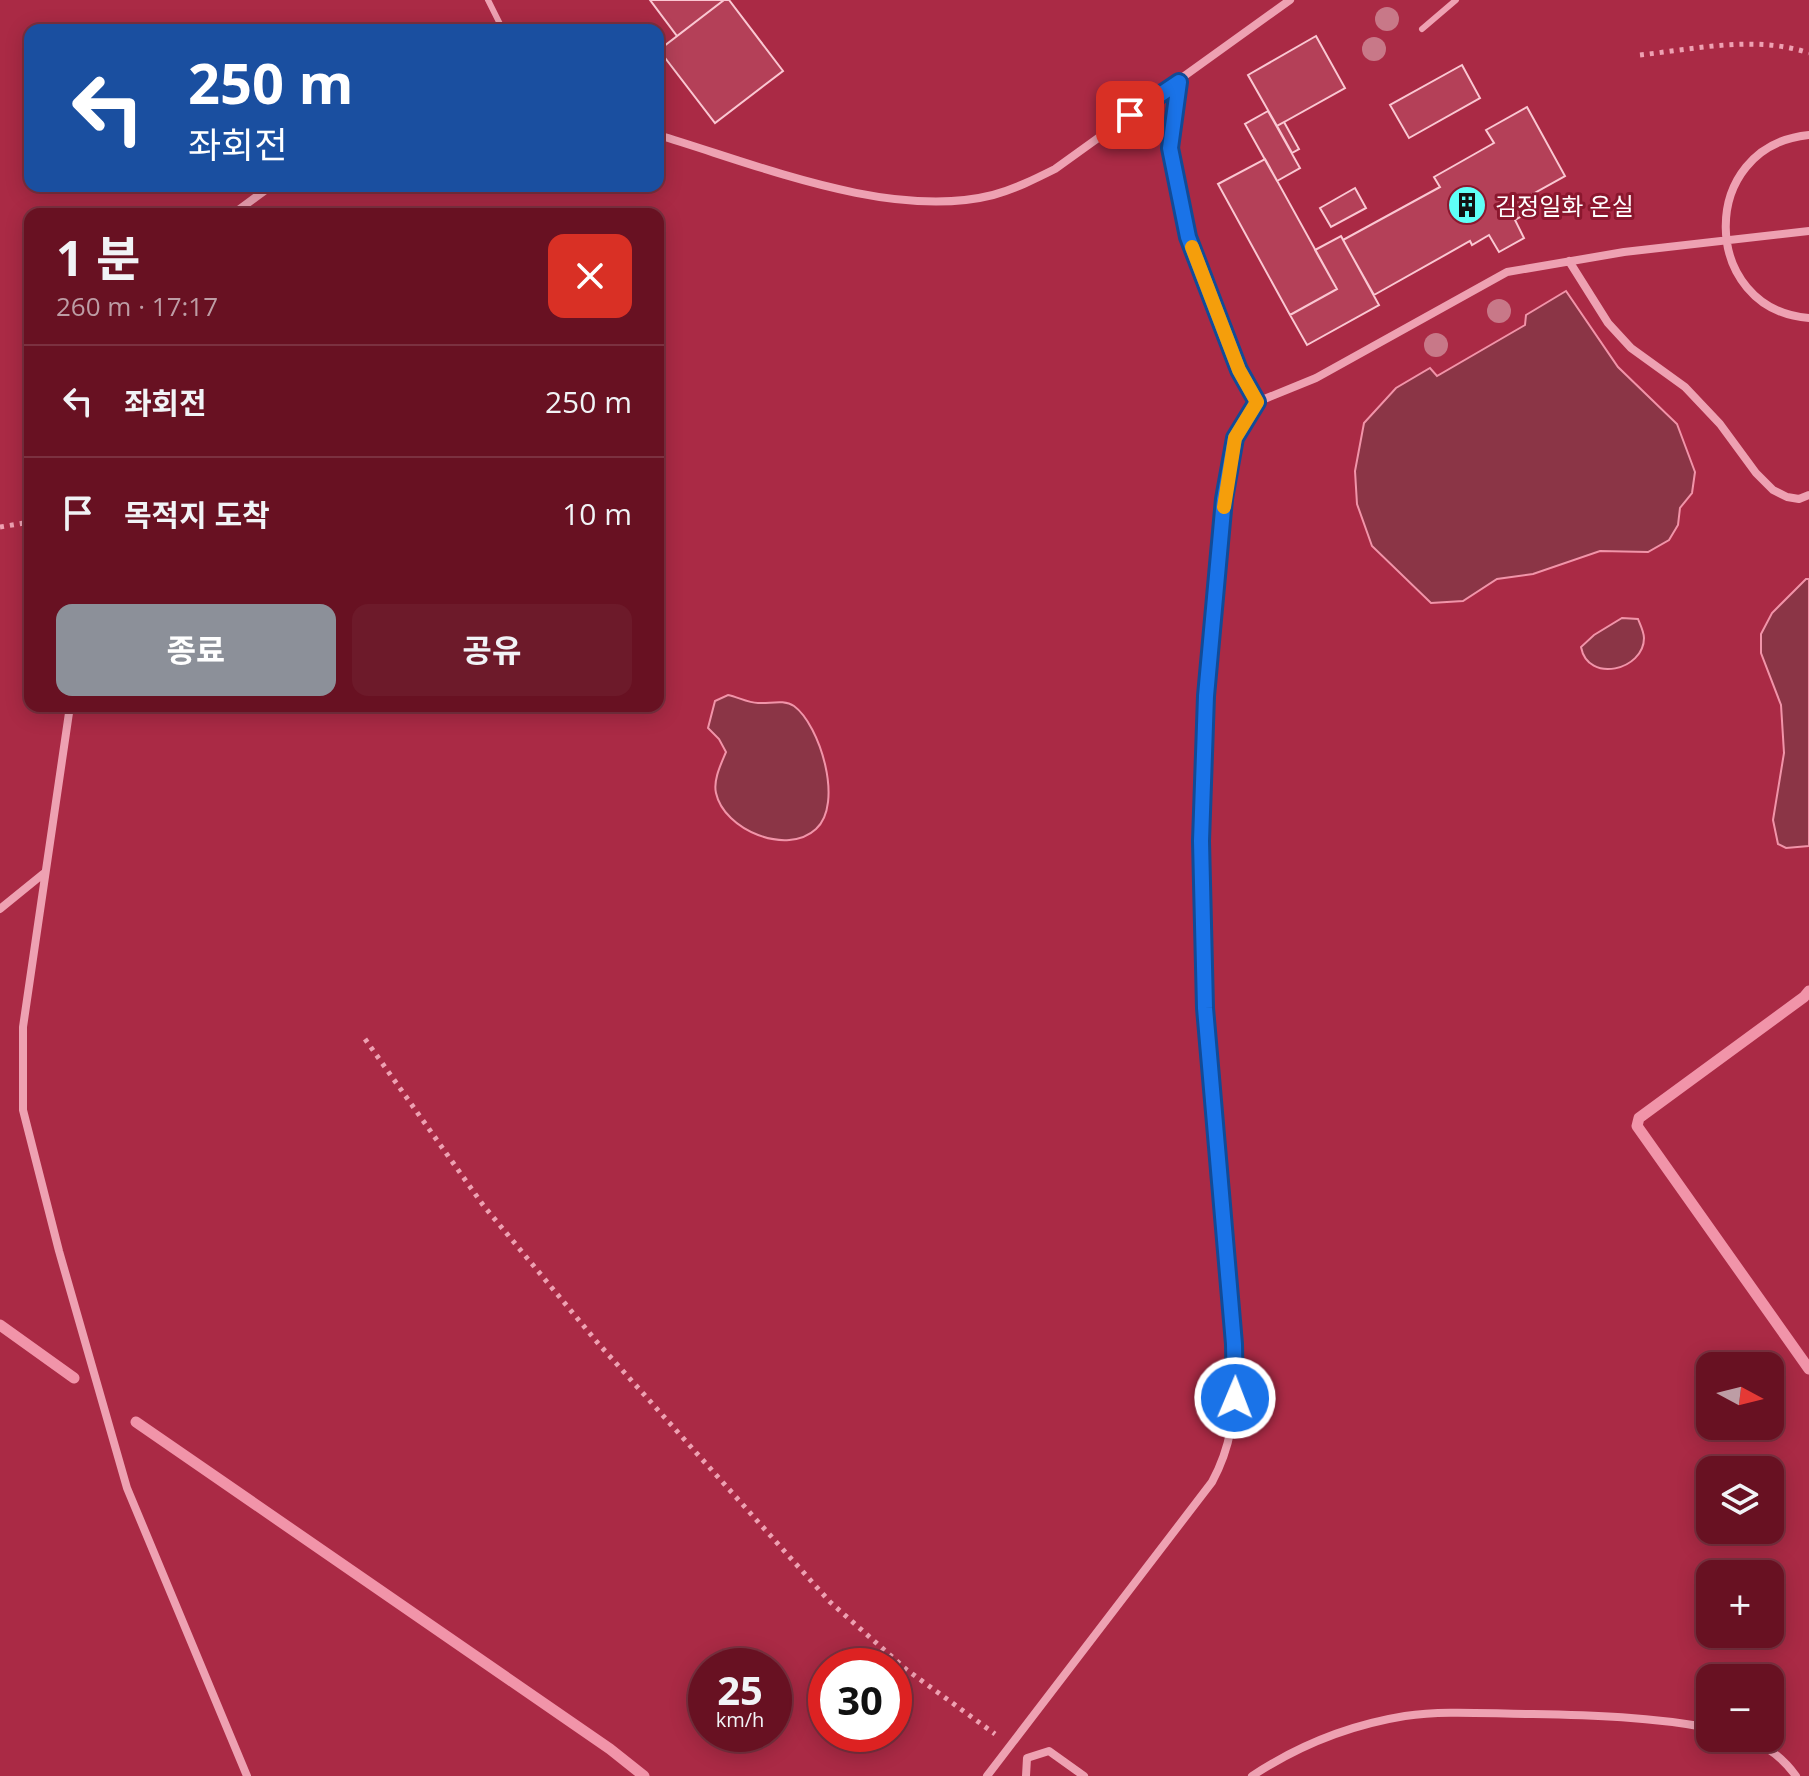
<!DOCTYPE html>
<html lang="ko">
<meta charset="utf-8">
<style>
:root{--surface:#681122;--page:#6d1a2a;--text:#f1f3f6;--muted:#bd9da5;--line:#7b3140;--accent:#8c9099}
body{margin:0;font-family:"Open Sans","Noto Sans KR",sans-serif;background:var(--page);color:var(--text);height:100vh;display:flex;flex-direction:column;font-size:30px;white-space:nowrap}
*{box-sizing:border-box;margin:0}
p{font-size:26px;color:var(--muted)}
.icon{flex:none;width:44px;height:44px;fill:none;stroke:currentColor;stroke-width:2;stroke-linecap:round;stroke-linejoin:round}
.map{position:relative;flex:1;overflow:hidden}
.panel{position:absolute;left:24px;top:208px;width:640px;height:504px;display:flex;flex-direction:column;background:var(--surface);border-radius:16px;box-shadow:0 4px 20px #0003,0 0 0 2px var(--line)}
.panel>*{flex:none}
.hud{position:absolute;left:24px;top:24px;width:640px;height:168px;border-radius:16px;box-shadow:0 4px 20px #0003,0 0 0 2px var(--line);background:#1a4fa0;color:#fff;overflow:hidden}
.needle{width:52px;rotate:97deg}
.controls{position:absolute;left:1696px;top:1352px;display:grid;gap:16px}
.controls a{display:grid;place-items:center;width:88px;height:88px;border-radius:16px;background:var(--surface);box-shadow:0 4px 20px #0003,0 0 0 2px var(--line);font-size:40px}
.speed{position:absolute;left:688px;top:1648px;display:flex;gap:16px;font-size:40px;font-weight:700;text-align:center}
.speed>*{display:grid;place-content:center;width:104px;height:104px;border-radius:50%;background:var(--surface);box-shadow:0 4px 20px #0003,0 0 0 2px var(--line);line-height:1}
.speed small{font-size:20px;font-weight:400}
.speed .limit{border:12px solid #d22;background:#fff;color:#111}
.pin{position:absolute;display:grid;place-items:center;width:68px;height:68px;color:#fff;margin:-34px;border-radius:16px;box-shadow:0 4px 12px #0006}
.me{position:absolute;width:88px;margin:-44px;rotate:1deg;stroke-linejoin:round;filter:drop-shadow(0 0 6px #0008)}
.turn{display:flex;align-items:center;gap:28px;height:168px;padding:0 32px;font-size:36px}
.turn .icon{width:104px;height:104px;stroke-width:2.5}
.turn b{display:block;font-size:56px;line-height:68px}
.round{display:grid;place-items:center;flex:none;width:84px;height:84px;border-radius:16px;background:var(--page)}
.summary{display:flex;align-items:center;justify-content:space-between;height:136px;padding:0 32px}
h1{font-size:48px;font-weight:700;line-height:60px}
.action{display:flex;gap:16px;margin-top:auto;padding:16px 32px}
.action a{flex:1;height:92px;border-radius:16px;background:var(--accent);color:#fff;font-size:32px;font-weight:700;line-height:92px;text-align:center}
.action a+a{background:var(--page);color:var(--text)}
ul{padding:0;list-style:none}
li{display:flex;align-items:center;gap:24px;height:112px;padding:0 32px;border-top:2px solid var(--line)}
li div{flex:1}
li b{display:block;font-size:30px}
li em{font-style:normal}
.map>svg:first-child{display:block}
</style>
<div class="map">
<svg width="1809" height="1776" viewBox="0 0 1809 1776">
<rect width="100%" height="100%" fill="#8b172e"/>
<path fill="#aa2a45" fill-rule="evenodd" d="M0,0H1809V1776H0ZM30,30H658V186H30ZM30,214H658V706H30ZM1710,1366H1770V1426H1710ZM1710,1470H1770V1530H1710ZM1710,1574H1770V1634H1710ZM706,1666H774V1734H706ZM826,1666H894V1734H826ZM1710,1678H1770V1738H1710Z"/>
<path fill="#8b3546" stroke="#f194a9" stroke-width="2" d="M1566,291L1618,367L1677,424L1695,472L1692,493L1680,508L1678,525L1669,540L1648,552L1600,551L1533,574L1497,579L1463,601L1431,603L1372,546L1357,504L1355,471L1364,423L1396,388L1430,368L1437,376L1525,325L1526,315Z
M1806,579H1809V846L1786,848L1778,844L1773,820L1784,753L1781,705L1761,653V634L1772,613Z
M1622,618L1638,619C1640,624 1644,632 1644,638C1644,670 1588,684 1581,647L1594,635Z
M728,695C738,697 748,703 758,703C769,704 784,699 794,706C820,725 844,804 816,829C787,856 724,830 716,793C713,780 721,764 726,752L719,739L708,728L715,701Z"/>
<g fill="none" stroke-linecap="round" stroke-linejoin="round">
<path stroke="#f194a9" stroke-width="11" d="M1809,991L1804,997L1639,1118L1637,1126L1809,1369
M0,1325L74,1378
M136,1422L610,1749L644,1776"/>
</g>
<path fill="#b44058" stroke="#fac7d2" stroke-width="2" d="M650,0H724L677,36Z
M724,0H729L783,71L715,123L659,50Z
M1316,36L1345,88L1277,126L1248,75Z
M1462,65L1480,98L1409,138L1390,105Z
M1527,107L1565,176L1524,199L1531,211L1515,220L1524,238L1499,252L1489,235L1472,245L1470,241L1374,295L1343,240L1440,187L1434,177L1494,143L1486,130Z
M1268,111L1300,168L1277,181L1245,124Z
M1284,122L1299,149L1292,153L1277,126Z
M1265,159L1337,289L1290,315L1218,184Z
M1355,188L1366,208L1331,227L1320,208Z
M1341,236L1379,305L1307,345L1290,315L1337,289L1315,250Z"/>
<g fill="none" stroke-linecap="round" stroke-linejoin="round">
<path stroke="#eea1b2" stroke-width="5" stroke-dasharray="4 6" stroke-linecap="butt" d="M1640,55C1695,49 1756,35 1809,53
M0,527L30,522
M365,1039L483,1205L597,1342L830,1602L907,1670L995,1734"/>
<path stroke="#eea1b2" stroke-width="6" d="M488,0L503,30
M1422,29L1456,0"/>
<path stroke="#eea1b2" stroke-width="8" d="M658,135C756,164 891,221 993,195C1015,189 1035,179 1055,169L1290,0
M1809,135C1696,146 1700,310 1809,318
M233,214L271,186
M1569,261L1608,323L1631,348L1685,387L1720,424L1756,473L1773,490L1787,497L1799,499L1809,495
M1257,402L1316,378L1507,272L1624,252L1809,231
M70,706L23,1027V1110L59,1251L127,1488L247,1776
M0,909L43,874
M1745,1738C1766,1745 1783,1758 1796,1776
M987,1776L1212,1482C1232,1445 1234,1415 1236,1372L1205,1008L1201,841L1206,696L1224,499L1235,438L1257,402L1239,370L1188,237L1170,148L1179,82
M1026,1776L1027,1758L1049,1751L1084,1776
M1252,1776C1299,1745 1349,1725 1405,1716C1446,1710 1491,1714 1533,1714C1592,1715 1652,1717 1710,1728"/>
</g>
<g fill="#c87888">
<circle cx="1387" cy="19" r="12"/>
<circle cx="1374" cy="49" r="12"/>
<circle cx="1499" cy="311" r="12"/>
<circle cx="1436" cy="345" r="12"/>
</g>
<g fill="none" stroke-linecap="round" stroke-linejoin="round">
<g stroke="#114b97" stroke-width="20">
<path id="route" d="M1130,115L1179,82L1170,148L1188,237L1239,370L1257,402L1235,438L1224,499L1206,696L1201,841L1205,1008L1234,1344L1235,1398"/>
</g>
<use href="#route" stroke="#1a73e8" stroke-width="14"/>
<path stroke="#f59e0b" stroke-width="14" d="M1192,247L1239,370L1257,402L1235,438L1224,507"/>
</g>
<defs>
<g id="building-disc" transform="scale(2)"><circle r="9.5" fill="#5ffff7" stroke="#8b172e"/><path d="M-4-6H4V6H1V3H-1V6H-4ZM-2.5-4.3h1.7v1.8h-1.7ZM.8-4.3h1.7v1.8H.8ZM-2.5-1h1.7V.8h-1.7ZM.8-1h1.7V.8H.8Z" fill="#111"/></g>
</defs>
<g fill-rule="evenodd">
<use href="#building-disc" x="1467" y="205"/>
</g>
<g text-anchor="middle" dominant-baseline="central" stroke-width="6" stroke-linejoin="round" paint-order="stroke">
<g font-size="24" fill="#fff" stroke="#8b172e" text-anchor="start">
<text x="1495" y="205">김정일화 온실</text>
</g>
</g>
</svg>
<div class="controls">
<a><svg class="needle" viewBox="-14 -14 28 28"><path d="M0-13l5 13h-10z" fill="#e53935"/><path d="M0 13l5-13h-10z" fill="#bd9da5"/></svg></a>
<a><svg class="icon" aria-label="layers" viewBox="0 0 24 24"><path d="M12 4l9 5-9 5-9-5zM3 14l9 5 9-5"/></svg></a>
<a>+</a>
<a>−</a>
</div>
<div class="speed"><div>25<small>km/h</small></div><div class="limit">30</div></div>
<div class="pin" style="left:1130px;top:115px;background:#d93025"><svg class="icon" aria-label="arrive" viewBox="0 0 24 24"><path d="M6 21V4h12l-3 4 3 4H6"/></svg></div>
<svg class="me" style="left:1235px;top:1398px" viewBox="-20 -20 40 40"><circle r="17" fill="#1a73e8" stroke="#fff" stroke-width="3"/><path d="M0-11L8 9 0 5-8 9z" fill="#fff"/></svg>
<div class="hud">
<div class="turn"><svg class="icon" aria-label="left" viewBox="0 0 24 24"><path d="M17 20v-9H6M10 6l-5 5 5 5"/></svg><div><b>250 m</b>좌회전</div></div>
</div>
<section class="panel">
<div class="summary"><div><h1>1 분</h1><p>260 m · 17:17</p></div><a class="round" style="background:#d93025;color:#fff"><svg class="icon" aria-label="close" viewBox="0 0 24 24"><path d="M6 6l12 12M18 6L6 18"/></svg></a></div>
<ul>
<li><svg class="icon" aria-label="left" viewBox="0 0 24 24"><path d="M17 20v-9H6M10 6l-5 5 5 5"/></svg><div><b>좌회전</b></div><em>250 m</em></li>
<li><svg class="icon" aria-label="arrive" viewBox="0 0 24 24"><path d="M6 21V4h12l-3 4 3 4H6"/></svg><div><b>목적지 도착</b></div><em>10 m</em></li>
</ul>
<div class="action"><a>종료</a><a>공유</a></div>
</section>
</div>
